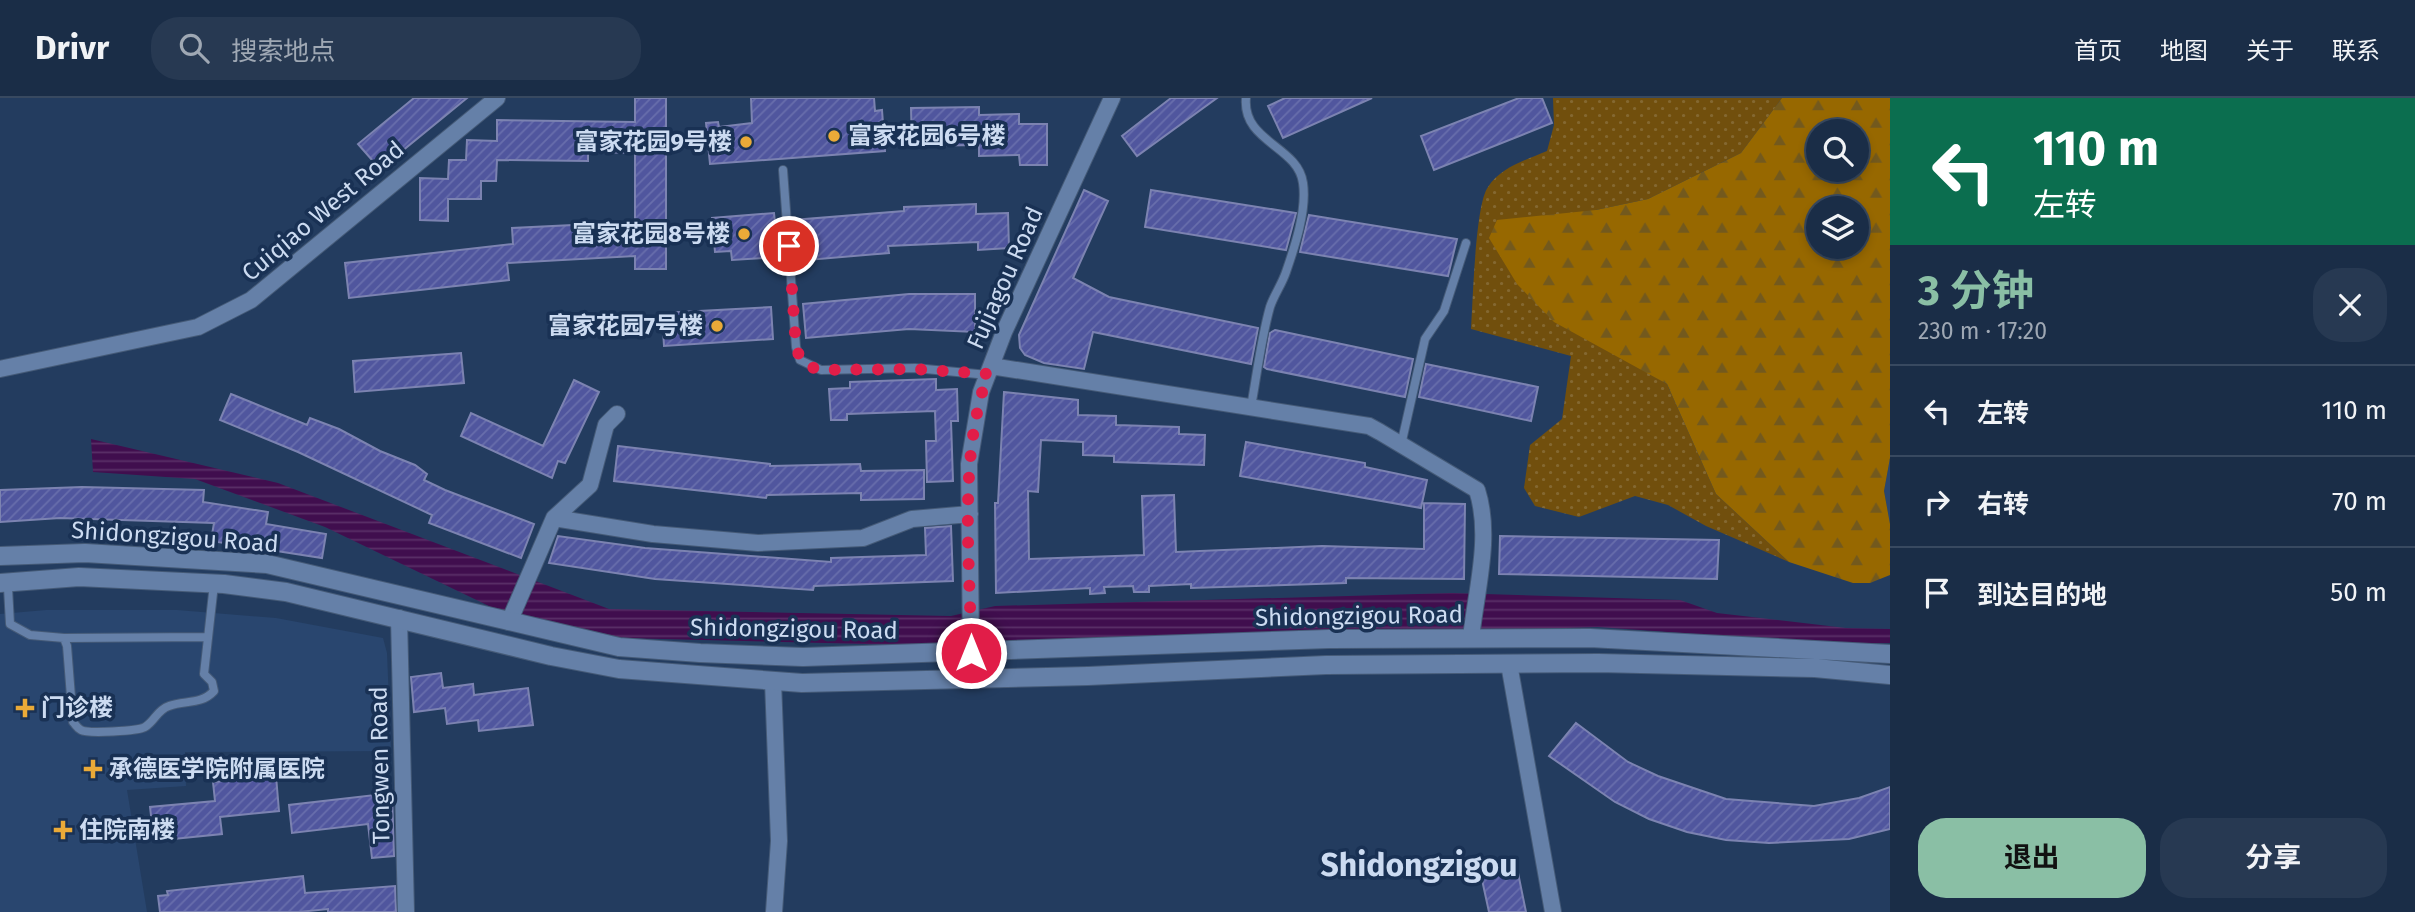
<!DOCTYPE html>
<html lang="zh">
<meta charset="utf-8">
<style>
:root{--surface:#1a2d47;--page:#273952;--text:#f1f3f6;--muted:#9fa8b4;--line:#384960;--accent:#8abfa5}
body{margin:0;font-family:"Fira Sans","Noto Sans SC",sans-serif;background:var(--page);color:var(--text);height:100vh;display:flex;flex-direction:column;font-size:26px;white-space:nowrap}
*{box-sizing:border-box;margin:0}
p{font-size:23px;color:var(--muted)}
.icon{flex:none;width:38px;height:38px;fill:none;stroke:currentColor;stroke-width:2;stroke-linecap:round;stroke-linejoin:round}
.map{position:relative;flex:1;overflow:hidden}
.drawer{display:flex;flex-direction:column;background:var(--surface);width:525px}
.drawer>*{flex:none}
.banner{background:#0b6e4f;color:#fff;overflow:hidden}
.buttons{position:absolute;left:1806px;top:21px;display:grid;gap:14px}
.buttons a{display:grid;place-items:center;width:63px;height:63px;border-radius:50%;background:var(--surface);box-shadow:0 4px 10px #0003,0 0 0 2px var(--line);font-size:35px}
.pin{position:absolute;display:grid;place-items:center;width:60px;height:60px;color:#fff;margin:-30px;border:4px solid #fff;border-radius:50%;box-shadow:0 2px 7px #0007}
.me{position:absolute;width:77px;margin:-38px;rotate:0deg;stroke-linejoin:round;filter:drop-shadow(0 0 5px #0008)}
.turn{display:flex;align-items:center;gap:24px;height:147px;padding:0 28px;font-size:32px}
.turn .icon{width:91px;height:91px;stroke-width:2.5}
.turn b{display:block;font-size:49px;line-height:60px}
.round{display:grid;place-items:center;flex:none;width:74px;height:74px;border-radius:28px;background:var(--page)}
.headline{display:flex;align-items:center;justify-content:space-between;height:119px;padding:0 28px}
h1{font-size:42px;font-weight:700;line-height:52px;color:var(--accent)}
.cta{display:flex;gap:14px;margin-top:auto;padding:14px 28px}
.cta a{flex:1;height:80px;border-radius:28px;background:var(--accent);color:#111;font-size:28px;font-weight:700;line-height:80px;text-align:center}
.cta a+a{background:var(--page);color:var(--text)}
ul{padding:0;list-style:none}
li{display:flex;align-items:center;gap:21px;height:91px;padding:0 28px;border-top:2px solid var(--line)}
li div{flex:1}
li b{display:block;font-size:26px}
li em{font-style:normal}
header{display:flex;align-items:center;gap:42px;box-sizing:border-box;height:98px;padding:0 35px;background:var(--surface);border-bottom:2px solid var(--line)}
header strong{font-size:33px}
nav{display:flex;gap:38px;margin-inline-start:auto;font-size:24px}
.search{width:490px;height:63px;background:var(--page);display:flex;align-items:center;gap:18px;box-sizing:border-box;padding:0 24px;border-radius:28px;color:var(--muted);font-size:26px}
main{display:flex;flex:1;min-height:0}
.map>svg:first-child{display:block}
</style>
<header>
<strong>Drivr</strong>
<div class="search"><svg class="icon" aria-label="search" viewBox="0 0 24 24"><circle cx="10" cy="10" r="6"/><path d="M15 15l6 6"/></svg>搜索地点</div>
<nav><a>首页</a><a>地图</a><a>关于</a><a>联系</a></nav>
</header>
<main>
<div class="map">
<svg width="1890" height="814" viewBox="0 0 1890 814">
<defs>
<pattern id="grass-dots" width="8" height="8" patternUnits="userSpaceOnUse" patternTransform="scale(1.75)"><rect width="8" height="8" fill="#714f0d"/><path d="M2 2h.1M6 6h.1" fill="none" stroke="#846831" stroke-width="1.8" stroke-linecap="round"/></pattern>
<pattern id="forest-firs" width="22" height="20" patternUnits="userSpaceOnUse" patternTransform="scale(1.75)"><rect width="22" height="20" fill="#976800"/><path d="M5 1l3.5 6h-7zM16 11l3.5 6h-7z" fill="#73591d"/></pattern>
<pattern id="water-rules" width="6" height="5" patternUnits="userSpaceOnUse" patternTransform="scale(1.75)"><rect width="6" height="5" fill="#400e4e"/><path d="M0 2.5h6" fill="none" stroke="#5a3068"/></pattern>
<pattern id="building-hatch" width="6" height="6" patternUnits="userSpaceOnUse" patternTransform="scale(1.75)"><rect width="6" height="6" fill="#50569e"/><path d="M-1 1l2-2M0 6l6-6M5 7l2-2" fill="none" stroke="#686eac"/></pattern>
</defs>
<rect width="100%" height="100%" fill="#233c5f"/>
<path fill="#29466f" d="M1890,360V426L1884,393Z
M46,512H177L276,520L383,540L387,555L391,653L185,654L186,688L127,692L147,814H0V516Z"/>
<path fill="url(#grass-dots)" d="M1553,0H1782L1741,55L1648,101L1596,112L1618,257L1667,286L1716,396L1789,464L1706,428L1668,407L1635,398L1579,419L1535,408L1524,390L1530,347L1562,321L1571,258L1471,231C1473,204 1475,107 1488,89C1501,69 1526,62 1547,53L1554,27Z"/>
<path fill="url(#forest-firs)" fill-rule="evenodd" d="M1782,0H1890V360L1884,393L1890,426V477L1870,485H1853L1789,464L1716,396L1667,286L1554,224L1517,186L1489,140L1497,122L1596,112L1648,101L1741,55ZM1818,33H1857V72H1818ZM1818,110H1857V149H1818Z"/>
<path fill="url(#water-rules)" d="M91,341L278,385L609,511L951,518L995,508L1452,495L1680,502L1717,515L1846,530L1890,531V545L1835,546L1598,529L948,548L622,540L491,509L325,429L195,381L93,374Z"/>
<path fill="url(#building-hatch)" stroke="#7c83b1" stroke-width="2" d="M414,0H467L380,71L358,46Z
M635,0H666V171H635V158L507,165L509,182L349,200L345,165L513,146L512,130L635,124V55L588,54V63L497,62L496,83H481V101H448V123L420,122V80L448,81L449,62H466L467,42L497,43V22L635,24Z
M751,0H874L875,13L882,12L885,53L710,66L706,25L718,24L719,29L752,25Z
M1171,0H1217L1137,58L1122,38Z
M1285,0H1372L1283,40L1268,8Z
M1519,0H1542L1552,25L1434,72L1421,38Z
M979,9V17L1019,16V26H1047V67H1020L1019,57L979,58V47L912,48L911,10Z
M1084,92L1108,103L1073,180L1109,199L1258,230L1251,266L1093,234L1084,271L1044,265L1025,257L1020,250L1019,237Z
M1151,92L1296,115L1286,152L1145,129Z
M976,106V116L1008,115L1009,150L978,152V144L888,148L889,155L796,163L793,122L904,113V109Z
M774,115L775,124L780,123L783,159L732,162L731,153L715,154L712,120Z
M1309,117L1457,141L1448,178L1300,154Z
M909,196H975V234L909,231L806,240L803,206Z
M771,209L773,241L664,248L662,215Z
M1275,232L1413,261L1405,299L1267,271L1264,269L1270,235Z
M461,255L464,285L355,294L353,263Z
M1426,266L1538,289L1531,323L1419,299Z
M936,281V292L957,291L958,323H951L953,383L927,384L926,343H936L935,313L847,316V322H831L829,291L850,290V284Z
M574,282L599,294L565,365L558,363L552,380L461,338L471,315L543,348Z
M1004,294L1078,302V317L1116,318V327L1179,329V336L1205,337L1204,367L1114,364V358L1083,357V344L1041,342L1038,394L1028,393L1029,461L1144,457L1142,398L1174,397L1176,454L1322,448L1424,451V405L1465,406L1464,481L1346,480V485L1191,490V486L1149,488V494H1134L1133,488L1104,489L1105,495L1090,496V490L996,495L995,405H998Z
M231,296L307,327L310,320L339,331L380,353L415,367L427,376L424,382L445,392L534,426L521,460L429,425L432,417L298,354L220,322Z
M1246,344L1365,365V369L1427,382L1421,410L1240,378Z
M618,348L770,366V368L860,366L861,373L924,372V401L861,402V395L767,397L766,400L614,383Z
M82,389L204,392L203,404L268,414L266,426L326,436L322,460L211,443L214,425L60,420L0,424V392Z
M951,428L953,483L814,488L813,492L655,481L549,465L558,438L645,450L831,464V460L926,457L925,430Z
M1500,438L1719,442L1717,481L1499,476Z
M441,575L443,590L473,586L474,597L528,590L533,627L479,633L478,622L447,626L445,610L414,614L411,579Z
M1576,625L1628,664L1658,678L1726,701L1814,708L1859,700L1890,689V731L1849,741L1769,745L1726,742L1687,734L1649,721L1615,704L1549,658Z
M276,678L279,713L220,719L222,736L154,743L150,709L215,703L213,684Z
M392,695L394,758L372,760L368,726L292,735L289,707Z
M1517,770L1526,814H1489L1481,777Z
M303,778L305,795L395,788L396,814H328V811L299,814H160L158,798L168,797L167,793Z"/>
<g fill="none" stroke-linecap="round" stroke-linejoin="round">
<g stroke="#455a77" stroke-width="10">
<path id="lane" d="M1246,0C1242,44 1298,48 1303,85C1307,112 1295,148 1286,174C1282,186 1274,197 1270,209C1261,241 1257,276 1251,309
M783,72L796,249L800,262L821,272L915,270L988,277
M1401,347L1425,241L1444,213L1466,145
M8,490L10,526L30,537L64,540L67,548L73,624C76,627 77,630 81,632C88,636 138,633 145,629C155,623 157,612 169,608C185,602 201,607 214,593L212,584L204,576L214,486
M64,540L207,539"/>
</g>
<g stroke="#455a77" stroke-width="18">
<path id="street" d="M991,268L1369,328L1380,334L1477,392C1492,438 1476,493 1471,540
M0,271L198,229L251,202L497,0
M554,420L653,436L758,445L863,440L912,421L970,416
M399,520L406,814
M509,524L554,420L590,387L606,327L617,316
M971,555L969,366L981,294L1004,234L1112,0
M1509,566L1553,814
M773,583L779,743L774,814"/>
</g>
<g stroke="#455a77" stroke-width="20">
<path id="secondary" d="M0,458L85,455L267,466L619,549L700,555L803,559L1329,541L1590,540L1890,556
M0,485L79,479L224,486L286,494L551,558L619,571L802,585L1088,578L1326,567L1598,565L1815,570L1890,577"/>
</g>
<use href="#lane" stroke="#6580a8" stroke-width="8"/>
<use href="#street" stroke="#6580a8" stroke-width="16"/>
<use href="#secondary" stroke="#6580a8" stroke-width="18"/>
</g>
<g fill="none" stroke-linecap="round" stroke-linejoin="round">
<path stroke="#e11d48" stroke-width="12" stroke-dasharray="0 21.6" d="M789,148L796,249C801,264 805,268 821,272L915,271L988,276C957,361 971,467 971,555"/>
</g>
<g fill="#eaaa38" stroke="#193154" stroke-width="2.5">
<circle cx="834" cy="38" r="7"/>
<circle cx="746" cy="44" r="7"/>
<circle cx="744" cy="136" r="7"/>
<circle cx="717" cy="228" r="7"/>
<path d="M21.5 599.5h7v7h7v7h-7v7h-7v-7h-7v-7h7z"/>
<path d="M89.5 660.5h7v7h7v7h-7v7h-7v-7h-7v-7h7z"/>
<path d="M59.5 721.5h7v7h7v7h-7v7h-7v-7h-7v-7h7z"/>
</g>
<g text-anchor="middle" dominant-baseline="central" stroke-width="7" stroke-linejoin="round" paint-order="stroke">
<g font-size="24" font-weight="bold" fill="#ccdbf1" stroke="#193154" text-anchor="start">
<text x="848" y="38">富家花园6号楼</text>
<text x="732" y="44" text-anchor="end">富家花园9号楼</text>
<text x="730" y="136" text-anchor="end">富家花园8号楼</text>
<text x="703" y="228" text-anchor="end">富家花园7号楼</text>
<text x="41" y="610">门诊楼</text>
<text x="109" y="671">承德医学院附属医院</text>
<text x="79" y="732">住院南楼</text>
</g>
<g font-size="24" fill="#ccdbf1" stroke="#193154">
<text transform="translate(323 113) rotate(-40)">Cuiqiao West Road</text>
<text transform="translate(1005 180) rotate(-66)">Fujiagou Road</text>
<text transform="translate(175 439) rotate(4)">Shidongzigou Road</text>
<text transform="translate(1359 518) rotate(-1)">Shidongzigou Road</text>
<text transform="translate(794 531) rotate(1)">Shidongzigou Road</text>
<text transform="translate(380 667) rotate(-91)">Tongwen Road</text>
</g>
<g font-size="32" font-weight="bold" fill="#ccdbf1" stroke="#193154">
<text x="1419" y="767">Shidongzigou</text>
</g>
</g>
</svg>
<div class="buttons">
<a><svg class="icon" aria-label="search" viewBox="0 0 24 24"><circle cx="10" cy="10" r="6"/><path d="M15 15l6 6"/></svg></a>
<a><svg class="icon" aria-label="layers" viewBox="0 0 24 24"><path d="M12 4l9 5-9 5-9-5zM3 14l9 5 9-5"/></svg></a>
</div>
<div class="pin" style="left:789px;top:148px;background:#d93025"><svg class="icon" aria-label="arrive" viewBox="0 0 24 24"><path d="M6 21V4h12l-3 4 3 4H6"/></svg></div>
<svg class="me" style="left:971px;top:555px" viewBox="-20 -20 40 40"><circle r="17" fill="#e11d48" stroke="#fff" stroke-width="3"/><path d="M0-11L8 9 0 5-8 9z" fill="#fff"/></svg>
</div>
<section class="drawer">
<div class="banner">
<div class="turn"><svg class="icon" aria-label="left" viewBox="0 0 24 24"><path d="M17 20v-9H6M10 6l-5 5 5 5"/></svg><div><b>110 m</b>左转</div></div>
</div>
<div class="headline"><div><h1>3 分钟</h1><p>230 m · 17:20</p></div><a class="round"><svg class="icon" aria-label="close" viewBox="0 0 24 24"><path d="M6 6l12 12M18 6L6 18"/></svg></a></div>
<ul>
<li><svg class="icon" aria-label="left" viewBox="0 0 24 24"><path d="M17 20v-9H6M10 6l-5 5 5 5"/></svg><div><b>左转</b></div><em>110 m</em></li>
<li><svg class="icon" aria-label="right" viewBox="0 0 24 24"><path d="M7 20v-9h11M14 6l5 5-5 5"/></svg><div><b>右转</b></div><em>70 m</em></li>
<li><svg class="icon" aria-label="arrive" viewBox="0 0 24 24"><path d="M6 21V4h12l-3 4 3 4H6"/></svg><div><b>到达目的地</b></div><em>50 m</em></li>
</ul>
<div class="cta"><a>退出</a><a>分享</a></div>
</section>
</main>
